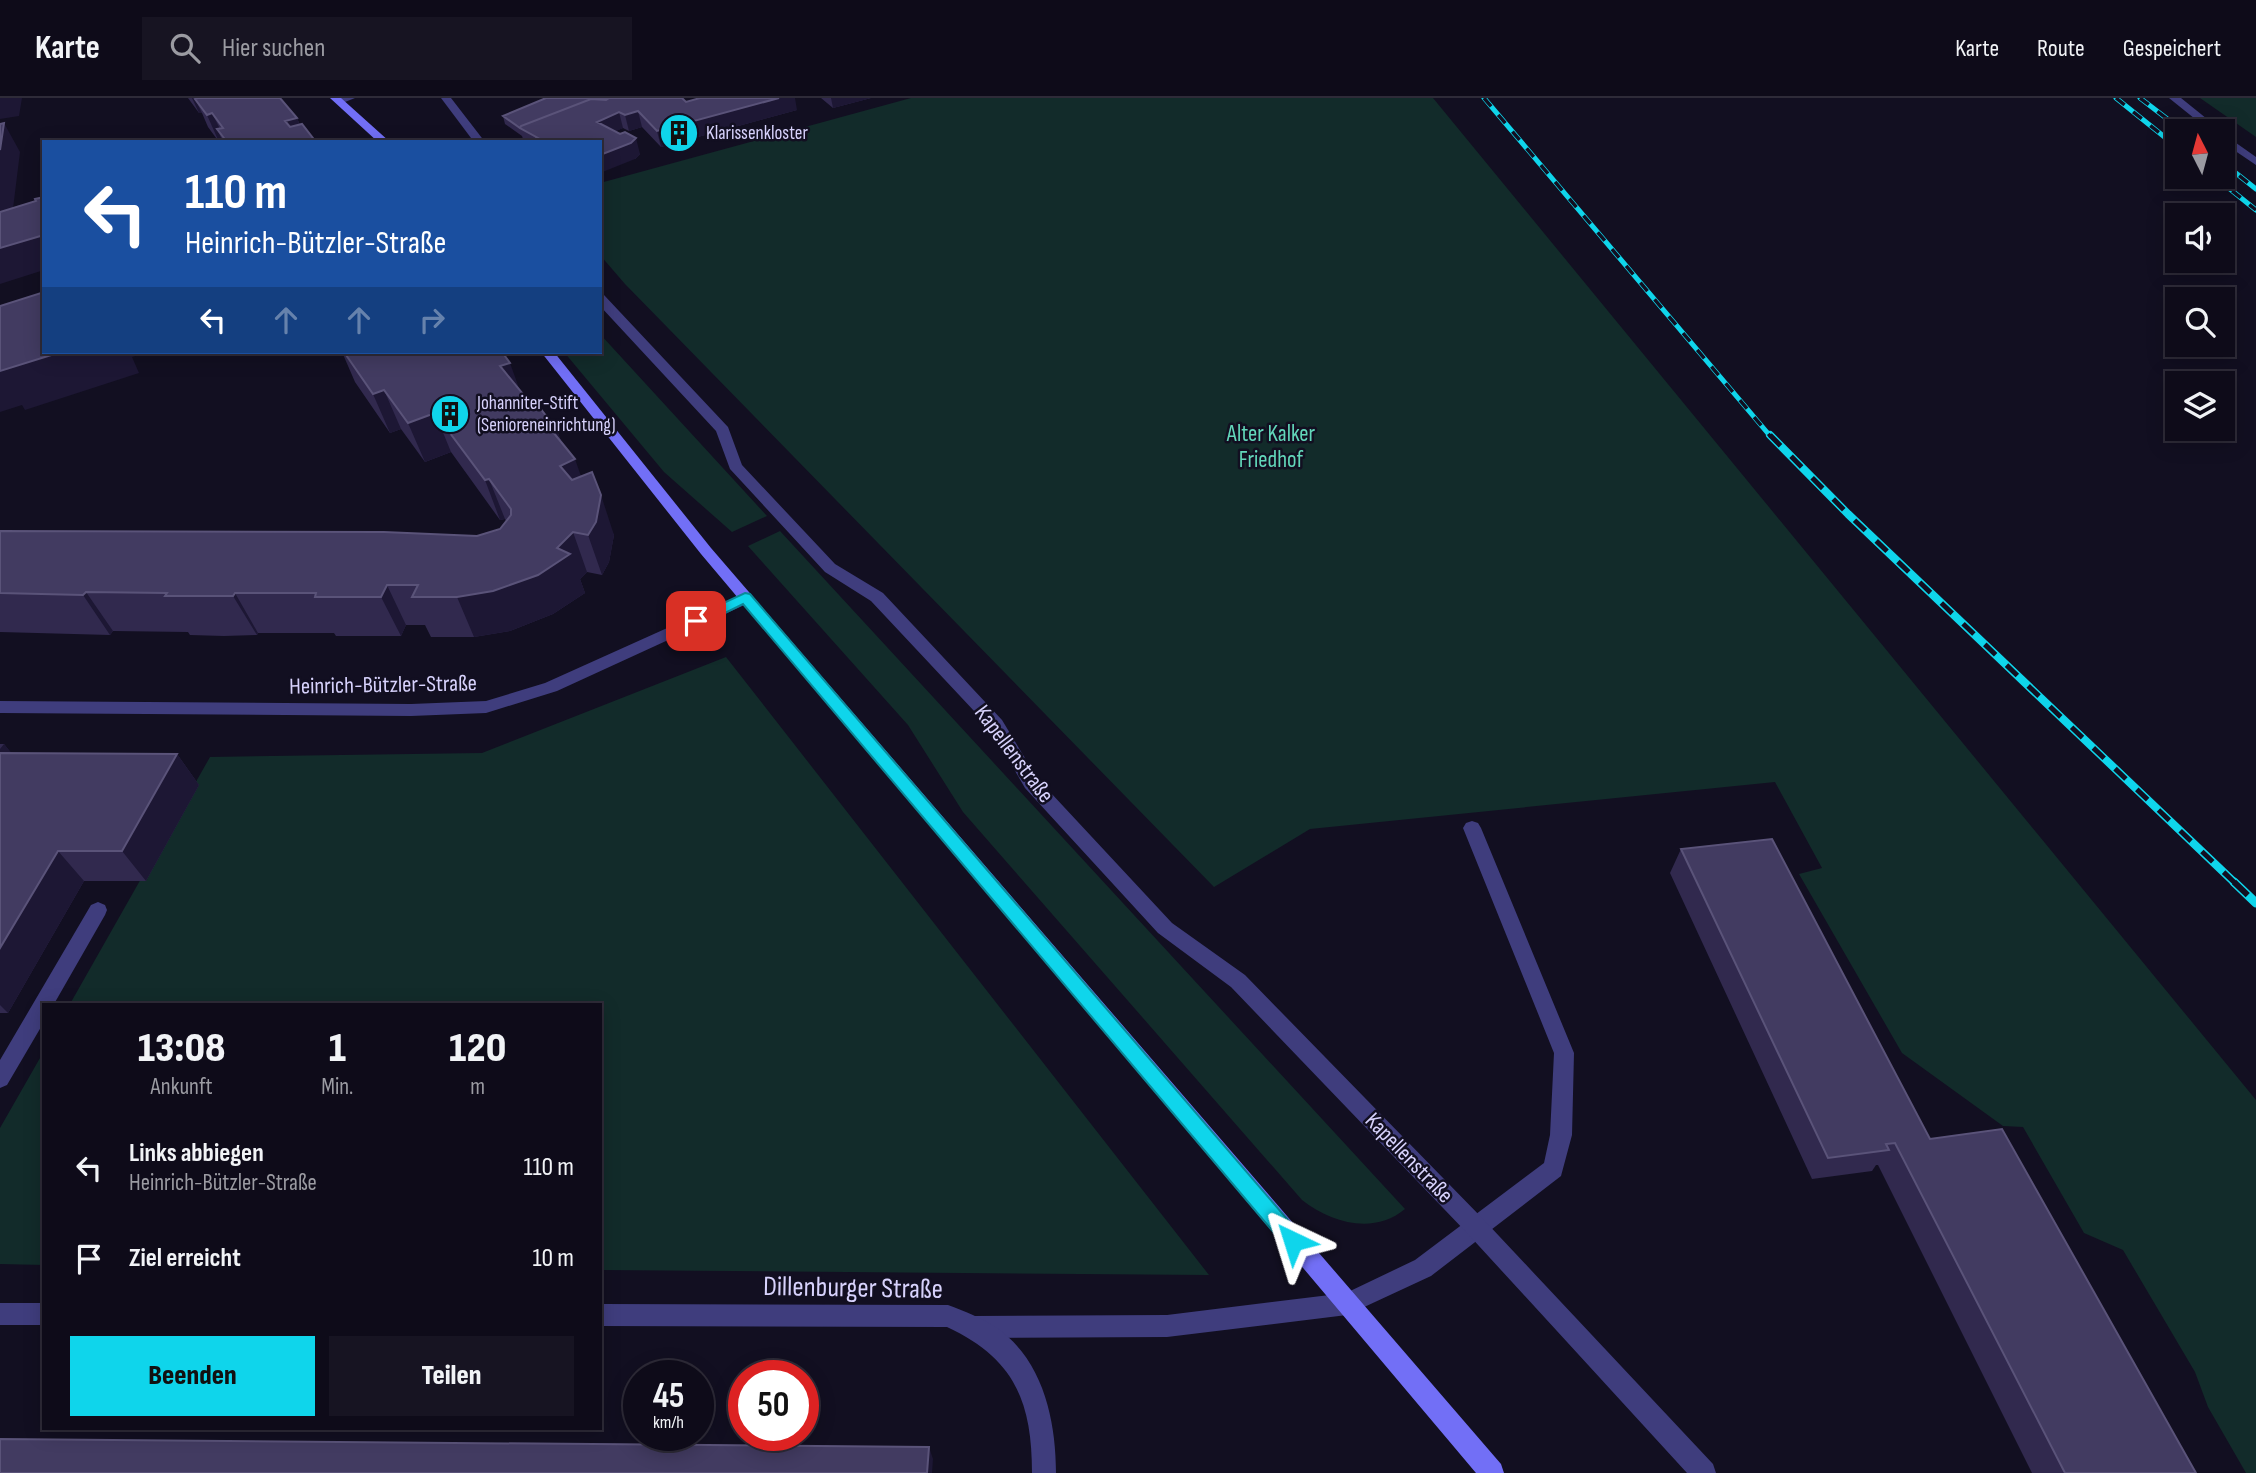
<!DOCTYPE html>
<html lang="de">
<meta charset="utf-8">
<style>
:root{--surface:#0e0b19;--page:#171422;--text:#f1f3f6;--muted:#9b9ba2;--line:#2e2b38;--accent:#0fd5eb}
body{margin:0;font-family:"Sofia Sans Condensed",sans-serif;background:var(--page);color:var(--text);height:100vh;display:flex;flex-direction:column;font-size:26px;white-space:nowrap}
*{box-sizing:border-box;margin:0}
p{font-size:23px;color:var(--muted)}
.icon{flex:none;width:38px;height:38px;fill:none;stroke:currentColor;stroke-width:2;stroke-linecap:round;stroke-linejoin:round}
.map{position:relative;flex:1;overflow:hidden}
.side{position:absolute;left:42px;top:905px;width:560px;height:427px;display:flex;flex-direction:column;background:var(--surface);border-radius:0px;box-shadow:0 4px 18px #0003,0 0 0 2px var(--line)}
.side>*{flex:none}
.banner{position:absolute;left:42px;top:42px;width:560px;height:214px;border-radius:0px;box-shadow:0 4px 18px #0003,0 0 0 2px var(--line);background:#1a4fa0;color:#fff;overflow:hidden}
.needle{width:46px;rotate:354deg}
.tools{position:absolute;left:2165px;top:21px;display:grid;gap:14px}
.tools a{display:grid;place-items:center;width:70px;height:70px;border-radius:0px;background:var(--surface);box-shadow:0 4px 18px #0003,0 0 0 2px var(--line);font-size:35px}
.speed{position:absolute;left:623px;top:1262px;display:flex;gap:14px;font-size:35px;font-weight:700;text-align:center}
.speed>*{display:grid;place-content:center;width:91px;height:91px;border-radius:50%;background:var(--surface);box-shadow:0 4px 18px #0003,0 0 0 2px var(--line);line-height:1}
.speed small{font-size:18px;font-weight:400}
.speed .limit{border:10px solid #d22;background:#fff;color:#111}
.pin{position:absolute;display:grid;place-items:center;width:60px;height:60px;color:#fff;margin:-30px;border-radius:14px;box-shadow:0 4px 10px #0006}
.me{position:absolute;width:77px;margin:-38px;rotate:319deg;stroke-linejoin:round;filter:drop-shadow(0 0 5px #0008)}
.turn{display:flex;align-items:center;gap:24px;height:147px;padding:0 28px;font-size:32px}
.turn .icon{width:91px;height:91px;stroke-width:2.5}
.turn b{display:block;font-size:49px;line-height:60px}
.lanes{display:flex;align-items:center;height:66px;padding:0 28px;background:#0003;justify-content:center;gap:35px;direction:ltr}
.lanes .off{opacity:.35}
.eta{display:flex;justify-content:space-evenly;align-items:center;height:119px;text-align:center}
.eta b{font-size:42px;font-weight:800;line-height:49px}
.button{display:flex;gap:14px;margin-top:auto;padding:14px 28px}
.button a{flex:1;height:80px;border-radius:0px;background:var(--accent);color:#111;font-size:28px;font-weight:800;line-height:80px;text-align:center}
.button a+a{background:var(--page);color:var(--text)}
ul{padding:0;list-style:none}
li{display:flex;align-items:center;gap:21px;height:91px;padding:0 28px}
li div{flex:1}
li b{display:block;font-size:26px}
li em{font-style:normal}
header{display:flex;align-items:center;gap:42px;box-sizing:border-box;height:98px;padding:0 35px;background:var(--surface);border-bottom:2px solid var(--line)}
header strong{font-size:33px}
nav{display:flex;gap:38px;margin-inline-start:auto;font-size:24px}
.search{width:490px;height:63px;background:var(--page);display:flex;align-items:center;gap:18px;box-sizing:border-box;padding:0 24px;border-radius:0px;color:var(--muted);font-size:26px}
.map>svg:first-child{display:block}
</style>
<header>
<strong>Karte</strong>
<div class="search"><svg class="icon" aria-label="search" viewBox="0 0 24 24"><circle cx="10" cy="10" r="6"/><path d="M15 15l6 6"/></svg>Hier suchen</div>
<nav><a>Karte</a><a>Route</a><a>Gespeichert</a></nav>
</header>
<div class="map">
<svg width="2256" height="1375" viewBox="0 0 2256 1375">
<rect width="100%" height="100%" fill="#120f21"/>
<path fill="#122b2a" d="M911,0H1433L2256,1002V1375H2246L2208,1309L2195,1274L2123,1152L2084,1135L2023,1029L2003,1028L1902,955L1799,776L1822,770L1775,684L1310,731L1214,789L625,186L600,157V85Z
M2200,0H2256V39Z
M600,236L767,418L732,434L664,374L564,254H600Z
M780,433L1405,1111C1374,1137 1331,1125 1302,1102L963,714L908,627L748,448Z
M726,559L1209,1177L600,1172V906H70L210,659L482,655Z
M44,953V1167L0,1166V1030Z"/>
<g fill="none" stroke-linecap="round" stroke-linejoin="round">
<path fill="#3f3d7d" fill-rule="evenodd" d="M2169,0H2181L2222,33H2210Z
M2222,35L2256,59V67L2222,44Z
M1472,723L1478,725L1481,730L1574,955L1572,1037L1561,1078L1431,1178L1347,1217L1167,1239L973,1240L965,1237L962,1229L965,1221L973,1218L1167,1217L1346,1195L1415,1162L1544,1065L1550,1037L1554,955L1463,730L1466,725Z
M98,804L105,807L107,812L105,817L54,906H44V924L7,987L0,990V962L91,807Z"/>
<path fill="#3f3d7d" fill-rule="evenodd" d="M339,0H355L340,6L335,3Z
M441,0H451L485,44H474Z
M600,196L604,197L728,329L742,367L835,466L883,495L1002,622L1037,680L1172,825L1245,877L1484,1122L1713,1366L1716,1375H1687L1468,1136L1231,889L1158,835L1025,690L990,630L871,503L825,474L730,371L716,333L600,208Z
M745,495L751,496L753,500L751,504L557,593L486,615L411,618L0,615V603L411,606L486,603L545,585Z
M0,1205H44V1227H0Z
M600,1206L948,1207C964,1213 982,1220 997,1230C1043,1262 1056,1322 1056,1375H1032C1032,1303 1014,1260 947,1229L600,1228Z"/>
<path fill="#726ff6" fill-rule="evenodd" d="M330,0H341L390,44H378Z
M541,254H554L711,450L1501,1366L1504,1375H1476L701,456Z"/>
<g stroke="#0fd5eb" stroke-width="5">
<path id="rail-far2" d="M1484,0L1771,339
M2116,0L2177,49
M2140,0L2183,33
M2222,64L2256,91
M2215,79L2256,112"/>
</g>
<g stroke="#0fd5eb" stroke-width="8">
<path id="rail-far1" d="M1770,337L1848,416L2235,785"/>
</g>
<g stroke="#0fd5eb" stroke-width="9">
<path id="rail" d="M2234,784L2256,805"/>
</g>
<use href="#rail-far2" stroke="#120f21" stroke-width="3.5" stroke-dasharray="11" stroke-linecap="butt"/>
<use href="#rail-far1" stroke="#120f21" stroke-width="5" stroke-dasharray="15" stroke-linecap="butt"/>
<use href="#rail" stroke="#120f21" stroke-width="6" stroke-dasharray="19" stroke-linecap="butt"/>
</g>
<path fill="#31294e" d="M188,0H280L297,20L300,27L316,44H219L208,29L202,15H199Z
M821,0H871L833,10Z
M686,4L797,12L661,49L642,29L629,33L623,30L615,33L640,56L635,61L600,44H524L522,38L505,26L503,18Z
M342,254H502L519,291L536,312L557,332L561,343L614,437L609,464L602,477L587,474L580,481L585,495L553,516L510,533L474,539H431L425,527H406L401,538H336L334,535H258L257,537L224,538L190,537L188,534L113,533L110,537L0,534V433L477,438L500,431L506,423L505,421L500,422L451,354L425,364L401,331L390,335L355,284Z
M0,646H4L11,655L177,656L199,687L146,783H84L8,915H0Z
M1681,751L1930,1041L2196,1375H2032L1878,1067H1876L1872,1073L1812,1081L1670,775Z"/>
<path fill="#1d1734" d="M0,0H22L19,18L0,21Z
M192,0H198L195,1L202,15H199Z
M779,0H795L797,12L661,49L657,33Z
M831,0H871L833,10Z
M638,13L642,29L629,33L625,17Z
M619,14L623,30L601,40L597,24Z
M212,15L224,39L217,31L223,44H219L207,17Z
M297,20L307,44H294L285,23Z
M4,25L20,54L10,135L0,140V52Z
M636,40L640,56L635,61L600,75V57Z
M44,137V172L0,186V150Z
M61,254H148L132,259L139,275L25,312L22,307L0,314V271Z
M156,254H167L157,257Z
M510,265L524,304L500,268Z
M384,292L401,331L390,335L373,296Z
M435,315L451,354L425,364L408,325Z
M557,332L568,364L575,361L589,401L574,407L560,368L553,334Z
M489,381L505,421L500,422L485,382Z
M601,397L614,437L609,464L602,477L588,437Z
M573,434L587,474L580,481L585,495L553,516L510,533L474,539L457,499L557,450Z
M387,487L406,527L401,538L381,499Z
M86,494L113,533L110,537L83,497Z
M235,495L258,535L257,537L233,498Z
M4,646L29,676L0,657V651Z
M177,656L199,687L146,783L122,753Z
M58,753L84,783L8,915L0,907V850Z
M929,1349L933,1361L932,1375H927Z"/>
<path fill="#423b61" stroke="#5a5379" stroke-width="2" d="M198,0H280L297,20L285,23L290,29L302,26L316,44H227L217,31L223,30L212,15L207,17L195,1Z
M546,0H609L606,2L591,1L521,28L520,30L503,18Z
M609,0H682L686,4L700,0H779L657,33L638,13L625,17L619,14L597,24L620,36L625,34L636,40L631,45L600,57V44H541L535,41L538,40L520,30L521,28L591,1L606,2Z
M4,25L0,52V26Z
M44,99V137L0,150V114L36,103L35,101Z
M44,194V254H61L0,273V208Z
M344,254H502L510,265L500,268L536,312L540,310L557,332L553,334L575,361L560,368L572,382L592,374L601,397L596,424L588,437L573,434L557,450L570,456L538,477L493,493L457,499H412L418,487H387L381,499H315L316,495H235L233,498H165L167,495L86,494L83,497L0,495V433L384,434L477,438L500,431L511,417V411L489,381L485,382L435,315L408,325L384,292L373,296Z
M0,655L177,656L122,753H58L0,850Z
M1772,741L1930,1041L2002,1031L2196,1375H2065L1895,1045L1886,1046L1889,1052L1828,1060L1681,751Z
M0,1341L929,1349L927,1375H0Z"/>
<path fill="#0fd5eb" stroke="#0a8a99" stroke-width="2" d="M745,495L750,496L1300,1136L1303,1143L1300,1149L1293,1152L1286,1149L743,506L701,527H691L688,523L691,520Z"/>
<defs>
<g id="building-disc" transform="scale(2.0125)"><circle r="9.5" fill="#0fd5eb" stroke="#120f21"/><path d="M-4-6H4V6H1V3H-1V6H-4ZM-2.5-4.3h1.7v1.8h-1.7ZM.8-4.3h1.7v1.8H.8ZM-2.5-1h1.7V.8h-1.7ZM.8-1h1.7V.8H.8Z" fill="#111"/></g>
</defs>
<g fill-rule="evenodd">
<use href="#building-disc" x="679" y="35"/>
<use href="#building-disc" x="450" y="316"/>
</g>
<g text-anchor="middle" dominant-baseline="central" stroke-width="5" stroke-linejoin="round" paint-order="stroke">
<g font-size="19" fill="#d7d2fc" stroke="#120f21" text-anchor="start">
<text x="706" y="35">Klarissenkloster</text>
<text x="477" y="305">Johanniter-Stift<tspan x="477" dy="22">(Senioreneinrichtung)</tspan></text>
</g>
<g font-size="23" fill="#62d7ba" stroke="#120f21">
<text x="1271" y="336">Alter Kalker<tspan x="1271" dy="26">Friedhof</tspan></text>
</g>
<g font-size="23" fill="#d7d2fc" stroke="#120f21">
<text transform="translate(383 587) rotate(-1)">Heinrich-Bützler-Straße</text>
<text transform="translate(1014 656) rotate(53)">Kapellenstraße</text>
<text transform="translate(1409 1060) rotate(46)">Kapellenstraße</text>
</g>
<g font-size="28" fill="#d7d2fc" stroke="#120f21">
<text transform="translate(853 1190) rotate(1)">Dillenburger Straße</text>
</g>
</g>
</svg>
<div class="tools">
<a><svg class="needle" viewBox="-14 -14 28 28"><path d="M0-13l5 13h-10z" fill="#e53935"/><path d="M0 13l5-13h-10z" fill="#9b9ba2"/></svg></a>
<a><svg class="icon" aria-label="sound" viewBox="0 0 24 24"><path d="M4 9h4l5-4v14l-5-4H4zM17 9q2 3 0 6"/></svg></a>
<a><svg class="icon" aria-label="search" viewBox="0 0 24 24"><circle cx="10" cy="10" r="6"/><path d="M15 15l6 6"/></svg></a>
<a><svg class="icon" aria-label="layers" viewBox="0 0 24 24"><path d="M12 4l9 5-9 5-9-5zM3 14l9 5 9-5"/></svg></a>
</div>
<div class="speed"><div>45<small>km/h</small></div><div class="limit">50</div></div>
<div class="pin" style="left:696px;top:523px;background:#d93025"><svg class="icon" aria-label="arrive" viewBox="0 0 24 24"><path d="M6 21V4h12l-3 4 3 4H6"/></svg></div>
<svg class="me" style="left:1293px;top:1143px" viewBox="-20 -20 40 40"><path d="M0-17L14 15 0 8-14 15z" fill="#0fd5eb" stroke="#fff" stroke-width="4"/></svg>
<div class="banner">
<div class="turn"><svg class="icon" aria-label="left" viewBox="0 0 24 24"><path d="M17 20v-9H6M10 6l-5 5 5 5"/></svg><div><b>110 m</b>Heinrich-Bützler-Straße</div></div>
<div class="lanes"><svg class="icon" aria-label="left" viewBox="0 0 24 24"><path d="M17 20v-9H6M10 6l-5 5 5 5"/></svg><svg class="icon off" aria-label="ahead" viewBox="0 0 24 24"><path d="M12 20V5M6 11l6-6 6 6"/></svg><svg class="icon off" aria-label="ahead" viewBox="0 0 24 24"><path d="M12 20V5M6 11l6-6 6 6"/></svg><svg class="icon off" aria-label="right" viewBox="0 0 24 24"><path d="M7 20v-9h11M14 6l5 5-5 5"/></svg></div>
</div>
<section class="side">
<div class="eta">
<div><b>13:08</b><p>Ankunft</p></div>
<div><b>1</b><p>Min.</p></div>
<div><b>120</b><p>m</p></div>
</div>
<ul>
<li><svg class="icon" aria-label="left" viewBox="0 0 24 24"><path d="M17 20v-9H6M10 6l-5 5 5 5"/></svg><div><b>Links abbiegen</b><p>Heinrich-Bützler-Straße</p></div><em>110 m</em></li>
<li><svg class="icon" aria-label="arrive" viewBox="0 0 24 24"><path d="M6 21V4h12l-3 4 3 4H6"/></svg><div><b>Ziel erreicht</b></div><em>10 m</em></li>
</ul>
<div class="button"><a>Beenden</a><a>Teilen</a></div>
</section>
</div>
